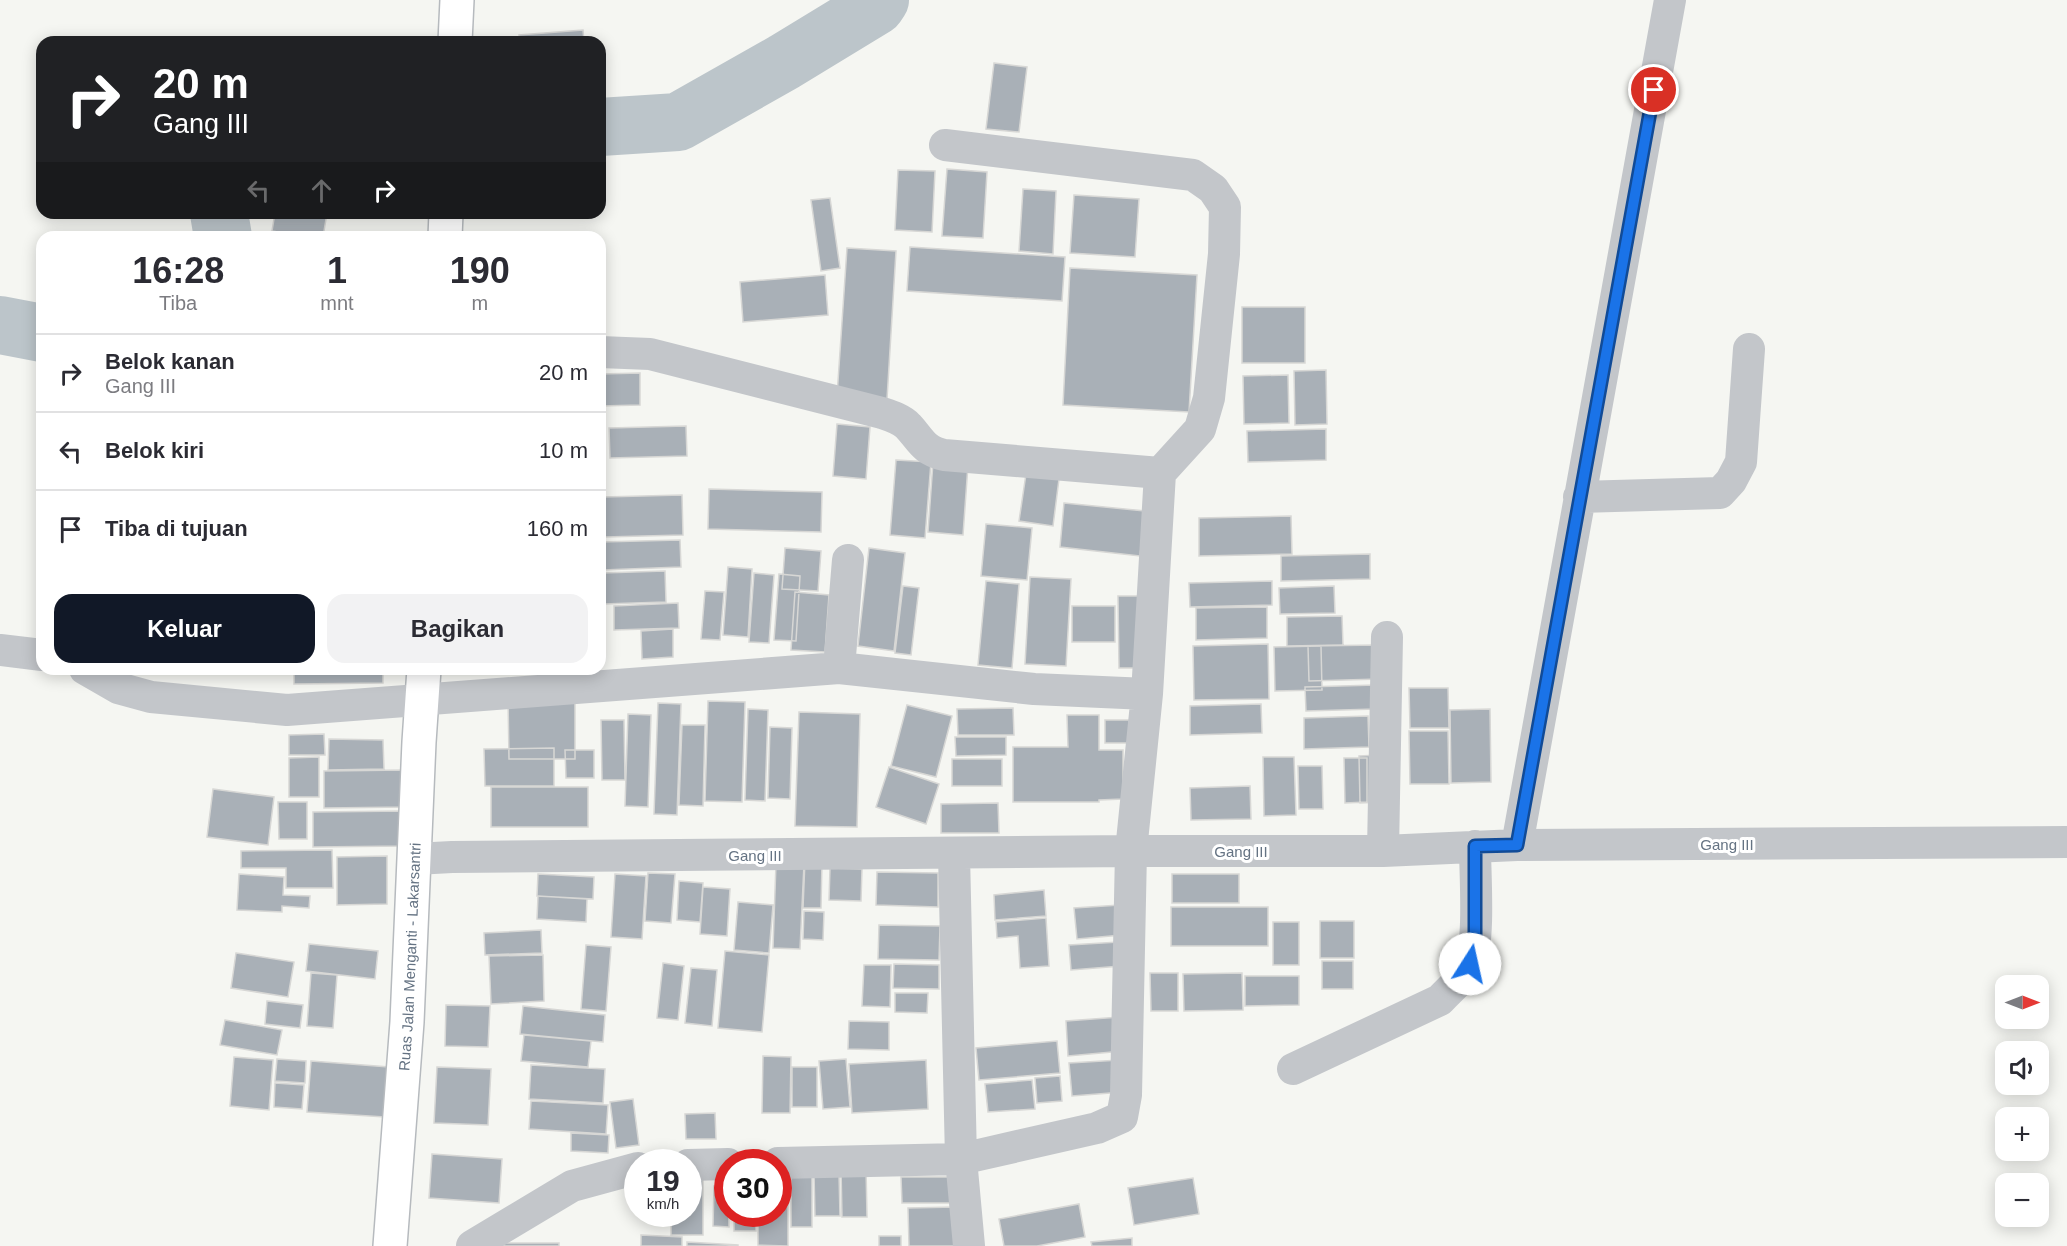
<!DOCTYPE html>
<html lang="id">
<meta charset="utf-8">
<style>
:root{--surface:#fff;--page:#f2f2f3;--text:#2b2b33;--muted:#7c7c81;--line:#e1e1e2;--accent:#111827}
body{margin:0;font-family:Arial,sans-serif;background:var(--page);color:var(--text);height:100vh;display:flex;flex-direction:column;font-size:22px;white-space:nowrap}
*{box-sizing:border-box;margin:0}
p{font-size:20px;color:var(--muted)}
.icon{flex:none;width:33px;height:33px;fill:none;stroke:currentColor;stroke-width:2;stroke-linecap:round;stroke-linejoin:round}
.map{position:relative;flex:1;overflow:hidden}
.details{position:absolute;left:36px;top:231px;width:570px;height:444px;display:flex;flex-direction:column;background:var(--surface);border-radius:18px;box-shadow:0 3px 15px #0003}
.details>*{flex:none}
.banner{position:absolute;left:36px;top:36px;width:570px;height:183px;border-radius:18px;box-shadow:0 3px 15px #0003;background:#202124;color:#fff;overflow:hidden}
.needle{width:39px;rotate:90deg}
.controls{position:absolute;left:1995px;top:975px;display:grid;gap:12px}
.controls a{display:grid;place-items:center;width:54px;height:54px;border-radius:12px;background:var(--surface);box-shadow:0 3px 15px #0003;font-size:30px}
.speed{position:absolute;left:624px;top:1149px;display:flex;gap:12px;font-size:30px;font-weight:700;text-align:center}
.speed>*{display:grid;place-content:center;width:78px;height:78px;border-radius:50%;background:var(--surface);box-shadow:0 3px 15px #0003;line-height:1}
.speed small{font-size:15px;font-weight:400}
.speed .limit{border:9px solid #d22;background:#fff;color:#111}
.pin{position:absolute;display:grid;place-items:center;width:51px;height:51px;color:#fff;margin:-26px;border:3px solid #fff;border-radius:50%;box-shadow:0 2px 6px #0007}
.me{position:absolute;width:66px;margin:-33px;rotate:10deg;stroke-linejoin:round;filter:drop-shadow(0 0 4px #0008)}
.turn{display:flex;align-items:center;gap:21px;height:126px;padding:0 18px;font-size:27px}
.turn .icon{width:78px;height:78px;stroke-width:2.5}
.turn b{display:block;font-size:42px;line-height:51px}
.lanes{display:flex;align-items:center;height:57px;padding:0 18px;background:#0003;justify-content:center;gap:30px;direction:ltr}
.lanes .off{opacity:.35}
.eta{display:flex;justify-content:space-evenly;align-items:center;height:102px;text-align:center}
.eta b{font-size:36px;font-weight:800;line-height:42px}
.primary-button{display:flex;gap:12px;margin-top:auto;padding:12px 18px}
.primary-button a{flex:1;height:69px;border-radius:18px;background:var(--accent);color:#fff;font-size:24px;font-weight:800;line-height:69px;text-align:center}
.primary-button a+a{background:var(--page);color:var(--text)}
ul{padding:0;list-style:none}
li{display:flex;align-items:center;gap:18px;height:78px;padding:0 18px;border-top:2px solid var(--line)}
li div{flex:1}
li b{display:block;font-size:22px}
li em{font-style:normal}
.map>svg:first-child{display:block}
</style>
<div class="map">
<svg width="2067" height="1246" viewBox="0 0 2067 1246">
<rect width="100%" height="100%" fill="#f5f6f2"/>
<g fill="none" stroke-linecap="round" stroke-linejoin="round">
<path stroke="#bcc5ca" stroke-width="58" d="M600,127L678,122L784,62L876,6L880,0
M219,213L223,237
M0,325L42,333"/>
</g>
<path fill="#a9b0b7" stroke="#d7d7d5" stroke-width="1.5" d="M583,30L584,42H519V35Z
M994,63L1027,67L1019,132L986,129Z
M947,169L987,172L983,238L942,236Z
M898,170L935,171L932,232L895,230Z
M1023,189L1056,191L1053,254L1019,251Z
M1074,195L1139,199L1135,257L1070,253Z
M830,198L840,268L821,271L811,200Z
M275,213H327L323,237H308L272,231Z
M910,247L1065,257L1062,301L907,291Z
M847,248L896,251L887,399L837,396Z
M1070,268L1197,275L1189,412L1063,405Z
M825,275L828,315L743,322L740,282Z
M1242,307H1305V363H1242Z
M1326,370L1327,424L1295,425L1294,371Z
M640,373V405L600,406V374Z
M1288,375L1289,423L1244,424L1243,376Z
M837,424L870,427L866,479L833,476Z
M686,426L687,456L610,458L609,428Z
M1326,429V460L1248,462L1247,431Z
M896,460L931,462L925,538L890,535Z
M933,462L968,465L963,535L928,532Z
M1026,474L1059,479L1053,526L1019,521Z
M709,489L822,492L821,532L708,529Z
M682,495L683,535L604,537L603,497Z
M1064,503L1145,511L1140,556L1060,547Z
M1291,516L1292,554L1199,556V518Z
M986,524L1032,528L1027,580L981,576Z
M680,540L681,567L602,570L600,542Z
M785,548L821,551L818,591L782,589Z
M869,548L905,553L894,651L858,646Z
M1370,554V579L1281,581V556Z
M728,567L752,569L748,637L723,635Z
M665,571L666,602L603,604L602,573Z
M754,573L774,575L769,643L749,642Z
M779,574L800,576L796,641L774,640Z
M1030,577L1071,579L1066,666L1025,664Z
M986,581L1019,584L1012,668L978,665Z
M1272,581V605L1190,607L1189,583Z
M903,586L919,588L911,655L895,653Z
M1334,586L1335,613L1280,614L1279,588Z
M705,591L724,592L720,640L701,639Z
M795,592L829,595L825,652L791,650Z
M1118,596H1141V668H1119Z
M678,603L679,628L614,630V606Z
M1072,606H1115V642H1072Z
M1267,607V638L1196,640V608Z
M1342,616L1343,645L1287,646V617Z
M673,629V657L642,659L641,631Z
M1268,644L1269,699L1194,700L1193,646Z
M1379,645L1380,679L1309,681L1308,646Z
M1321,646L1322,690L1275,691L1274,647Z
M294,669H383V683L294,684Z
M1376,685V709L1306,711L1305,687Z
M1409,688H1448L1449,728H1410Z
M575,697V759H509L508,698Z
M708,701L745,702L742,802L705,801Z
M658,703L681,704L677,815L654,814Z
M1261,704L1262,733L1190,735V706Z
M907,705L952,716L936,777L891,766Z
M1013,708L1014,735H958L957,709Z
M748,709L768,710L765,801L745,800Z
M1490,709L1491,782L1451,783L1450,710Z
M799,712L860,714L857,827L795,826Z
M628,714L651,715L648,807L625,806Z
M1067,715H1099V750H1123V799L1099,800V802H1013V747H1068Z
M1368,716L1369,747L1304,749V718Z
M601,720H624L625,780H602Z
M1105,720H1129V743H1105Z
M682,725H705L703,806L679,805Z
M770,727L792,728L790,799L768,798Z
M1409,731H1448L1449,784H1410Z
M324,734L325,755H289V735Z
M955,737H1006V755L956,756Z
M329,739L383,740L384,769L328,770Z
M554,748V786H485L484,749Z
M565,750H594V778H566Z
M1380,755L1381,802L1360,803L1359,756Z
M319,757V797H289V758Z
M1263,757H1294L1296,815L1264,816Z
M1344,758H1367V802L1345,803Z
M952,759H1002V786H952Z
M1298,766H1322L1323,809H1299Z
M889,767L939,784L926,824L876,807Z
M407,770V807L324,808V771Z
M1250,786L1251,819L1191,820L1190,788Z
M491,787H588V827H491Z
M213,789L274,797L268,845L207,837Z
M278,802H307V839H279Z
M998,803L999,833H941V804Z
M405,811V846L313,847V812Z
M332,850L333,888H286V868H241V851Z
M387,856V904L337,905V857Z
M805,860L822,861L821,908H803Z
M776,863L804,864L800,949L773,948Z
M830,868L862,869L861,901L829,900Z
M877,872L938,873V907L876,905Z
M648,873L675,874L671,923L645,921Z
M239,874L284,877L283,895L310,896L309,908L282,906V912L237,910Z
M538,874L594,877L593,899L537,896Z
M615,874L646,876L642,939L611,937Z
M1172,874H1239V903H1172Z
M679,881L703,883L700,922L677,920Z
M703,887L730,889L727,936L700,934Z
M1044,890L1046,916L995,920L994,895Z
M538,896L587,899L586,922L537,919Z
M738,902L773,905L769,953L734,950Z
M1120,905L1122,935L1077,939L1074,908Z
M1171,907H1268V946H1171Z
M804,911L824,912L823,940L803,939Z
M1046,918L1049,966L1020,968L1018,936L997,938L996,922Z
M1320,921H1354V958H1320Z
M1273,922H1299V965H1273Z
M879,925L940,926L939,960L878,959Z
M541,930L542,953L485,955L484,933Z
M1119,942L1121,966L1071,970L1069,945Z
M309,944L378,951L375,979L306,971Z
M586,945L611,947L606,1011L581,1009Z
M725,951L769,955L762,1032L718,1028Z
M236,953L294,962L288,997L231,988Z
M543,955L544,1001L491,1004L489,956Z
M1322,961H1353V989H1322Z
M663,963L684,966L678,1020L657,1018Z
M894,964L939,965V989L893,988Z
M864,965H891L890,1007L862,1006Z
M691,968L717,970L712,1026L685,1023Z
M311,973L337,975L333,1028L307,1026Z
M1150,973H1178V1011H1151Z
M1242,973L1243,1010L1184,1011L1183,974Z
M1245,976H1299V1005L1245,1006Z
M895,993H928L927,1013L895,1012Z
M267,1001L303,1005L300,1028L265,1024Z
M446,1005L490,1006L488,1047L445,1046Z
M523,1006L605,1015L603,1042L520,1034Z
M1120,1017L1123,1051L1068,1056L1066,1021Z
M225,1020L282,1030L277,1055L220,1045Z
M849,1021L889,1022V1050L848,1049Z
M524,1035L591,1041L588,1067L521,1061Z
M1057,1041L1060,1073L979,1080L976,1048Z
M763,1056L791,1057L790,1113H762Z
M234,1057L273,1060L269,1110L230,1106Z
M277,1059L306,1061L305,1083L275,1081Z
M846,1059L850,1107L823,1109L819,1061Z
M926,1060L928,1109L852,1113L849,1064Z
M1120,1060L1123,1092L1072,1096L1069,1063Z
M311,1061L389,1067L385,1117L307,1112Z
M531,1065L605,1069L603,1103L529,1099Z
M437,1067L491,1069L488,1125L434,1123Z
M792,1067H817V1107H792Z
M1060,1076L1062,1101L1037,1103L1035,1078Z
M1032,1080L1035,1109L988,1112L985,1084Z
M275,1083L304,1085L302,1109L274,1107Z
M633,1099L639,1145L616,1148L610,1102Z
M531,1101L608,1105L606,1134L529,1129Z
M715,1113L716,1139H686L685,1114Z
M571,1133L609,1135L608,1153L571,1151Z
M432,1154L502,1159L499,1203L429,1198Z
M866,1167L867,1217H842L841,1168Z
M791,1169H812V1227H791Z
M814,1174H839L840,1216H815Z
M778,1175H788V1246L758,1245V1214H778Z
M901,1177H953L954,1203H902Z
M1193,1178L1199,1214L1134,1225L1128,1188Z
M688,1179H703V1235H671V1214H688Z
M714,1186H728L729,1227L713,1226Z
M1079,1204L1085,1237L1037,1246H1004L999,1219Z
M955,1207L956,1246H909L908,1208Z
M734,1214H756V1231H734Z
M641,1235L682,1237V1246H641Z
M879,1236H901V1246H879Z
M1132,1238V1246H1092L1091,1242Z
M687,1242L738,1245V1246H687Z
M504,1243H559V1246H504Z"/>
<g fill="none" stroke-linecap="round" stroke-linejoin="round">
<g stroke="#b6babe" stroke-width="36">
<g id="major">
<path d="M455,42L457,0"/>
<path d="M445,237L446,213"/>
<path id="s1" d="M390,1246L407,1022L419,742L424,669"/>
</g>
</g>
<path stroke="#c3c6ca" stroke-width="32" d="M600,352L650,354L882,413C891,416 901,419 908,426C921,440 923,450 944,455L1160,473
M1579,497L1720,493L1731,481L1741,462L1749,349
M0,650L42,655
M839,668L848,560
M85,669L118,688L151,697L287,710L839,668L1034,689L1147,694
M1517,845L1670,0
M1383,851L1387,637
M954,854L961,1159L969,1246
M415,859L452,857L1131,851H1383L1517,845L2067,842
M1293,1069L1440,1000C1450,989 1464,978 1470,964C1480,939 1475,875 1475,846
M778,1163L961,1159L1097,1128L1122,1117L1126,1095L1131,851L1147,694L1160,473L1200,429L1209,398L1224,254L1225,207L1213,189L1193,175L945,145
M688,1165L728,1164
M472,1246L572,1186L638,1168"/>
<use href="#major" stroke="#fff" stroke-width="33"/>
</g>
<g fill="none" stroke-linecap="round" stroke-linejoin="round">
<g stroke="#114b97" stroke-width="15">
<path id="route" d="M1470,964L1475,943V846L1517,845L1654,90"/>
</g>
<use href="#route" stroke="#1a73e8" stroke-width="10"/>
</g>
<g text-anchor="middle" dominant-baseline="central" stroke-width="6" stroke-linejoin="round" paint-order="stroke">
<g font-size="15" fill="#657383" stroke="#fff">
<text x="1727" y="844">Gang III</text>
<text x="1241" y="851">Gang III</text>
<text x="755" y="855">Gang III</text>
<text stroke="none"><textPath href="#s1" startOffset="290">Ruas Jalan Menganti - Lakarsantri</textPath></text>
</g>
</g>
</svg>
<div class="controls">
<a><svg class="needle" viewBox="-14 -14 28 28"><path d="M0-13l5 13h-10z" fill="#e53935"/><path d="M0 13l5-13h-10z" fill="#7c7c81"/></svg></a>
<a><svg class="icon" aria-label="sound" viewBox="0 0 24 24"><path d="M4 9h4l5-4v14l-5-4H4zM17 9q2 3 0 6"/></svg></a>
<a>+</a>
<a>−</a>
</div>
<div class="speed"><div>19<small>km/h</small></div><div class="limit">30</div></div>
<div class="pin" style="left:1654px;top:90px;background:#d93025"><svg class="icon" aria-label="arrive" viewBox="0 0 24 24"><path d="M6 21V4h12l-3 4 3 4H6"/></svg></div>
<svg class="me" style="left:1470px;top:964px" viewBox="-20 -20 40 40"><circle r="19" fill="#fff"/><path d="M0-13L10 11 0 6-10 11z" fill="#1a73e8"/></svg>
<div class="banner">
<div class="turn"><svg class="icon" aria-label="right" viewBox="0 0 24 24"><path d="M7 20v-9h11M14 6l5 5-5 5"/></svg><div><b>20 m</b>Gang III</div></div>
<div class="lanes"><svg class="icon off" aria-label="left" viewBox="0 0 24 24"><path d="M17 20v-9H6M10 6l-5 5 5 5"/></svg><svg class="icon off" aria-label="ahead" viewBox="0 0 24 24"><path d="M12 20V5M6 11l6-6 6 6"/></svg><svg class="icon" aria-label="right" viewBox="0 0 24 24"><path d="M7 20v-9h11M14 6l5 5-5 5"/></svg></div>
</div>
<section class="details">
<div class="eta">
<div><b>16:28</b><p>Tiba</p></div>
<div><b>1</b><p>mnt</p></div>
<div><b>190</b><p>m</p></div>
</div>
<ul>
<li><svg class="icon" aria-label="right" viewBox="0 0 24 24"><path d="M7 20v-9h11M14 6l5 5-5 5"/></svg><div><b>Belok kanan</b><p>Gang III</p></div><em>20 m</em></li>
<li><svg class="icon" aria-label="left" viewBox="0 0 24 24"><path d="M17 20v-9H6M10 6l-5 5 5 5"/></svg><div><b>Belok kiri</b></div><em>10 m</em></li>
<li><svg class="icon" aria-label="arrive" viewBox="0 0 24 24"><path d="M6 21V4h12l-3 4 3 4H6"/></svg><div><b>Tiba di tujuan</b></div><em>160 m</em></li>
</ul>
<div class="primary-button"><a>Keluar</a><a>Bagikan</a></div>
</section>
</div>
